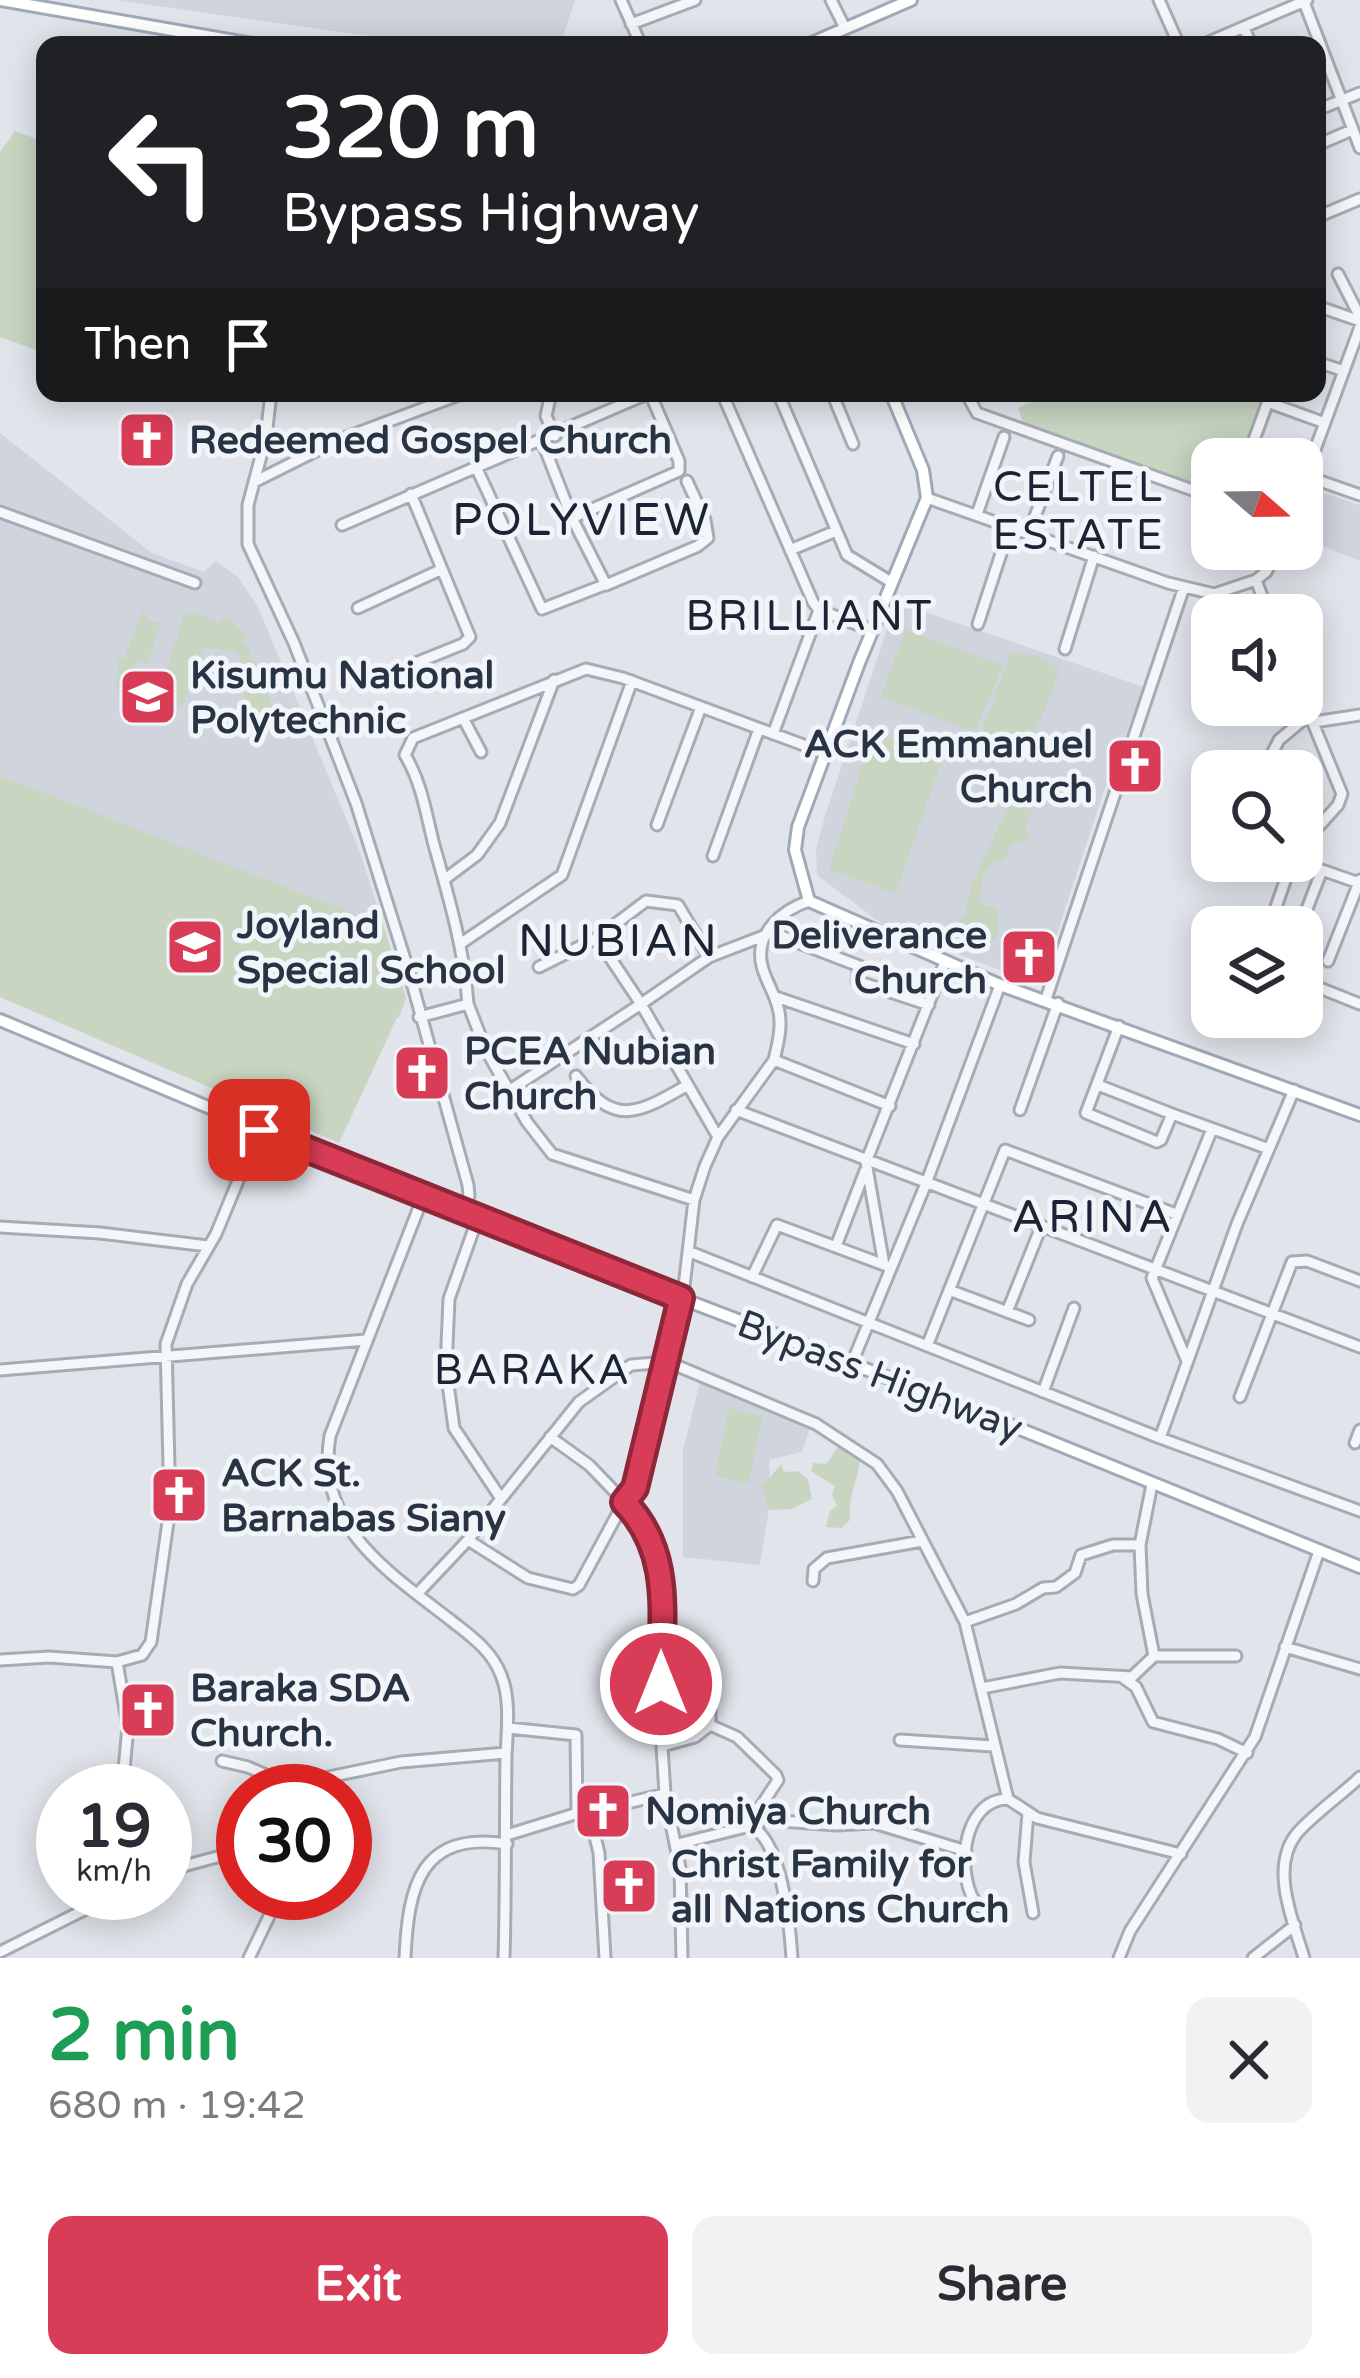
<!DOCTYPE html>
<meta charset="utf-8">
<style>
:root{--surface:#fff;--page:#f2f2f3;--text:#2b2b33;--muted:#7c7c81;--accent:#d93c57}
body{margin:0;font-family:"Varela Round",sans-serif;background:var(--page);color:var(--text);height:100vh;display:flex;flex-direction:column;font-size:45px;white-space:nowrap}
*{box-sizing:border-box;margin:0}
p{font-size:39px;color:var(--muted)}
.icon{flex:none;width:66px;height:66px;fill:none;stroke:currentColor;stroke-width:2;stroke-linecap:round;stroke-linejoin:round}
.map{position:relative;height:1958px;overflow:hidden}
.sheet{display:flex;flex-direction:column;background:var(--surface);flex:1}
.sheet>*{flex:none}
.guide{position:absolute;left:36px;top:36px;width:1290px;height:366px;border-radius:24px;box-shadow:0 6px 30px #0003;background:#202124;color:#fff;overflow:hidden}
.needle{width:78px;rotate:110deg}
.controls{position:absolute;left:1191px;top:438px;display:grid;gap:24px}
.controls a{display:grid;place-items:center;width:132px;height:132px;border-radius:24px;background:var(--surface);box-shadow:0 6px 30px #0003;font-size:60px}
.speed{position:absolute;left:36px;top:1764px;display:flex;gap:24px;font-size:60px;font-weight:700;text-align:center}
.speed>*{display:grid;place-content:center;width:156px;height:156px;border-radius:50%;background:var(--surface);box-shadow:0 6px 30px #0003;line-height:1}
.speed small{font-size:30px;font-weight:400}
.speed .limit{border:18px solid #d22;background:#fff;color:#111}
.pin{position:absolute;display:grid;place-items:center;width:102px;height:102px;color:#fff;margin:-51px;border-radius:24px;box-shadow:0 6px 18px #0006}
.me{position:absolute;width:132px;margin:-66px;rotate:0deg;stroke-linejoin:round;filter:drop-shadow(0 0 9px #0008)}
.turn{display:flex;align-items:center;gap:42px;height:252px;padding:0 48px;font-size:54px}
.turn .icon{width:156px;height:156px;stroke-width:2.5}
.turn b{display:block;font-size:84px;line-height:102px}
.then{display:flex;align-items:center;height:114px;padding:0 48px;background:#0003;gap:24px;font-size:45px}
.round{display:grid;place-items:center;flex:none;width:126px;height:126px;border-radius:24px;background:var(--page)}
.summary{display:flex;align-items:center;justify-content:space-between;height:204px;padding:0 48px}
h1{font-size:72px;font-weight:700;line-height:90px;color:#1e9e55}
.cta{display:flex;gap:24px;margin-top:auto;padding:24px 48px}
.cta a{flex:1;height:138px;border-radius:24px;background:var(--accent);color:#fff;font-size:48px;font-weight:700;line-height:138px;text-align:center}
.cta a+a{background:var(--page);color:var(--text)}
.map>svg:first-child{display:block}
</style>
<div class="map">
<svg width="1360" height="1958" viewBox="0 0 1360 1958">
<rect width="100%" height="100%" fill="#e1e5eb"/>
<path fill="#cfd4dd" d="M115,0H575L562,39L556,45H410L377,37Z
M0,433L152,553L204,572L216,561L238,577L258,607L360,852L406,998L399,1018L0,968Z
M1315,490L1360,505V561L1302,538V522Z
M896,602L1144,687L1103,794L1040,985L886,927L817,875L816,849L825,816Z
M701,1378L811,1424L802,1452L769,1460L771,1497L760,1565L683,1557V1450Z"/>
<path fill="#c7d5c1" d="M15,131L45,142V353L0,337V152Z
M1052,393H1280L1255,459H1212V490L1024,426L1018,408Z
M143,610L150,621L161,623L147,663L138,662L127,689H116L118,659L124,658Z
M185,613H198L217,623L227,616L245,635L241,643L247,646L280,723L272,728L265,717L260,719L237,710L249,685L237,652L205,647L182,707L155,706Z
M905,630L1003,665L975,732L881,697Z
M1011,652L1036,656L1058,668C1059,683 1029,745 1020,764L995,749L977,744Z
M873,732L943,756L896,893L829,870Z
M0,776L383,925L406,998L339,1143L0,997Z
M1021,793L1032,812L1025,825L1029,841L1012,844L1003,861L995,860L983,875L979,904L997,908L998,936L986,945L954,939L951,934L966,912L972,884L1013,796Z
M729,1408L763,1417L748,1483L715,1476Z
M839,1446L860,1454C860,1478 847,1495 850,1520L841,1528L826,1527L830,1511L837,1506L832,1495L835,1486L811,1471L813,1463L826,1464Z
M781,1464L784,1472L797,1471L808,1479L812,1499L792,1509L768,1510L762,1487Z"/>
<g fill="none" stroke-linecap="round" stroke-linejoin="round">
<g stroke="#a6acb6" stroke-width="15">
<path id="minor" d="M621,0L641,45
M831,0L845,28
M1159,0L1179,45
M1304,2L1360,148
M631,24L695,0
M1244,27L1251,45
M1202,45L1307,0
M1317,110L1360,93
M1317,145L1352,130
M1317,217L1360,199
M1338,274L1360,317
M1317,306L1360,321
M1317,362L1344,371
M271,393L266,437L248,505V544L294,643L356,803L409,972L468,1185L469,1196L462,1213
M551,393L546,416L555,436
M722,393L813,602L819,610L872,630
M778,393L847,555L891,582
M832,393L853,444
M966,393L977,413L1212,497
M1267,402L1325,423
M542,441L572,518L606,585L698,546L708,538L705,520L687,481
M1247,459L1271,393
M476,467L542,609L604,585
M1303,475L1360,495
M254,482L336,441L464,393
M1302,485L1360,327
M927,498L1168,583L1214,594L1256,580L1266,572L1279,549
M0,512L195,583
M977,514L1004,437
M572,518L679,471V461L650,393
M342,525L649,393
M1029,532L1058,456
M790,550L836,531
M1256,580L1269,615
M358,608L440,570
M978,624L1010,526
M1065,649L1094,556
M388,674L463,644L470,637L411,494
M1302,696L1342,794L1338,805L1302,845
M463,718L481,752
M1314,722L1360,715
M773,734L819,610
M1263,771L1279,740L1310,714
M657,825L701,707
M713,856L759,729
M1296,861L1359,883
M445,879L477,855L500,823L554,680
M1269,927L1292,861
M1300,927L1322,870
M768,931L859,966L857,981L929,1005
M460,944L562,875L632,681
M1328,961L1360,880
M539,967L597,938L646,901L678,905L709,957
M1302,981L1360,1004
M776,997L914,1044
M1046,999L1184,587
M468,1004L486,1050L527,1122L552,1154L694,1200
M419,1017L468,1004C464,949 449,898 434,845C426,814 422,783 405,755L413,738L586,669L623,678L825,753
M774,1060L890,1106
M576,1076C615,1127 637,1114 686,1086
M1098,1085L1172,1114L1161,1140L1157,1142L1086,1113L1119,1026
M510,1090L641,1004L597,938
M736,1110L1360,1347
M1020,1110L1058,1003
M1172,1114L1269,1149
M718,1137L641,1004L709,957L766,935
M423,1197L330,1436C315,1527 389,1572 453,1622C472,1637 492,1651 501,1675C511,1699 507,1731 506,1757C505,1824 506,1891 504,1958
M477,1220L449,1299L446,1369L454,1428L500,1497
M0,1227L100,1233L208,1246
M836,1246L865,1171
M690,1252L1160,1438L1360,1511
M884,1265L866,1162L945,962
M752,1277L777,1225L887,1266
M949,1290L1029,1320
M1007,1312L1041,1227
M927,1346L1005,1150L1176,1214
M1187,1361L1152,1278L1212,1129
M852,1363L927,1181L1000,985
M0,1370L366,1340
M1043,1392L1074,1308
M1240,1397L1292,1262L1307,1261L1360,1281
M550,1437L589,1465L641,1519L661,1567L662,1746L665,1794L680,1868L682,1958
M1160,1438L1237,1224L1294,1090
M1355,1443L1360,1430
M468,1540L528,1578L573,1589L579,1585L624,1502L633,1493L652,1405L668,1362L684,1287L694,1200L705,1166L718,1137L774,1060C778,1043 782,1028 779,1012C776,995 766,982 762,966C754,933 782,910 809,901
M1140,1545L1142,1594L1154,1656
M813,1581L814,1569L827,1558L922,1541
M417,1594L468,1540L579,1402L631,1365L668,1362L816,1424L877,1464L897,1491L965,1622L1008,1799L1037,1818L1181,1854
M965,1622L1016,1604L1043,1588L1056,1587L1075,1573L1081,1555L1113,1545H1140L1152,1484
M1285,1647L1360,1669
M0,1660L49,1657L117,1662
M1122,1677L1136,1687L1153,1722L1218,1739L1247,1753
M661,1683L707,1691L710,1694V1725L737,1737L776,1775L778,1780L761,1806L766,1820L837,1825L874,1823L966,1851
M982,1688L1060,1673L1132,1677L1154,1656H1236
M508,1728L576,1735L577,1814
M900,1740L993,1746
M662,1746L695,1737L710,1725
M222,1761L248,1767L293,1787
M122,1791L128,1727L117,1662L142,1655L151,1642L170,1508L166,1344L187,1284L216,1234L259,1130
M287,1791L319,1779L401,1762L506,1753
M1028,1813L1024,1862L1033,1913
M507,1835L578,1813
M678,1844L750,1826C782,1839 790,1927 792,1958
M165,1871L243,1850
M979,1907C954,1879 961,1799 1008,1799
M0,1952L118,1893
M249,1958L275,1904L269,1893
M405,1958C408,1886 421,1830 507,1844
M605,1958L599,1853L589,1812L665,1794
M1119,1958L1130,1931L1255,1737L1319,1551
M1253,1958L1295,1925
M1304,1958C1294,1923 1270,1870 1295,1836C1305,1821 1345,1792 1360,1777"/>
</g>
<g stroke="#9fa9b8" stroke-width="16">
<path id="major" d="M0,0L258,45
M807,45L911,0
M891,393L923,470L927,498L859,663L798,827L795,850L809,901L1000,985L1360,1115
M0,1020L490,1225L988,1416L1360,1567"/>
</g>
<use href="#minor" stroke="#f4f6f9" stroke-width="9"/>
<use href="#major" stroke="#fff" stroke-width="10"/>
</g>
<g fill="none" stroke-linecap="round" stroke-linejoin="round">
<g stroke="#8d2739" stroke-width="30">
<path id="route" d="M259,1130L681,1298L635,1488L624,1502C674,1553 661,1617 661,1684"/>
</g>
<use href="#route" stroke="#d93c57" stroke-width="21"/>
</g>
<defs>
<g id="church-square" transform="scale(3)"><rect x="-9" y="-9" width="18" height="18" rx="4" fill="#d93c57" stroke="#f1f4f8"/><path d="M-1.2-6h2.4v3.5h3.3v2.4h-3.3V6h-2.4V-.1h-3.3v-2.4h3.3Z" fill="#fff"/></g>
<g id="university-square" transform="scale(3)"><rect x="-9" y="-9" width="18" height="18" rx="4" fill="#d93c57" stroke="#f1f4f8"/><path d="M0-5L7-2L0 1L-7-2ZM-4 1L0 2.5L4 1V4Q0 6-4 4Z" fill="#fff"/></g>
<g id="school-square" transform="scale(3)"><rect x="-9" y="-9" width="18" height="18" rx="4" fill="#d93c57" stroke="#f1f4f8"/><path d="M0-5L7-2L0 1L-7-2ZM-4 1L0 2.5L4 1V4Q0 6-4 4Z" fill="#fff"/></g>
</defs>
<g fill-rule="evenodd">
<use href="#church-square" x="147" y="440"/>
<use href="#university-square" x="148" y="697"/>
<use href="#church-square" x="1135" y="766"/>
<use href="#school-square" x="195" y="947"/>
<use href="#church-square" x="1029" y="957"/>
<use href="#church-square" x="422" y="1073"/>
<use href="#church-square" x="179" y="1495"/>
<use href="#church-square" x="148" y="1710"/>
<use href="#church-square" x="603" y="1811"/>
<use href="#church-square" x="629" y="1886"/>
</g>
<g text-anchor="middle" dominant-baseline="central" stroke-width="10" stroke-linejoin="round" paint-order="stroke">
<g font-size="39" font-weight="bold" fill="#283344" stroke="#f1f4f8" text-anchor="start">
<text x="189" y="440">Redeemed Gospel Church</text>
<text x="190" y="675">Kisumu National<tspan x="190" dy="45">Polytechnic</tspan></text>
<text x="1093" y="744" text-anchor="end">ACK Emmanuel<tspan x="1093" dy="45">Church</tspan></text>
<text x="237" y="925">Joyland<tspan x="237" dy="45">Special School</tspan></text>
<text x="987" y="935" text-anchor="end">Deliverance<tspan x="987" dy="45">Church</tspan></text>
<text x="464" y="1051">PCEA Nubian<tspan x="464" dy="45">Church</tspan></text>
<text x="221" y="1473">ACK St.<tspan x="221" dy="45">Barnabas Siany</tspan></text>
<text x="190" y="1688">Baraka SDA<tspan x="190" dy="45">Church.</tspan></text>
<text x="645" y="1811">Nomiya Church</text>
<text x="671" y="1864">Christ Family for<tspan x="671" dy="45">all Nations Church</tspan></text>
</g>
<g font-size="39" fill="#283344" stroke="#f1f4f8">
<text transform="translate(880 1376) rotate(21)">Bypass Highway</text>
</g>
<g font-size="42" letter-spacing="3" fill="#1a2435" stroke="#f1f4f8">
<text x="1079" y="487">CELTEL<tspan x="1079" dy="48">ESTATE</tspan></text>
<text x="810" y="616">BRILLIANT</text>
<text x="533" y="1370">BARAKA</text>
</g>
<g font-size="45" letter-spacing="3" fill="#1a2435" stroke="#f1f4f8">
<text x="582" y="521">POLYVIEW</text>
<text x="619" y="942">NUBIAN</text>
<text x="1093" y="1218">ARINA</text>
</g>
</g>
</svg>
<div class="controls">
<a><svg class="needle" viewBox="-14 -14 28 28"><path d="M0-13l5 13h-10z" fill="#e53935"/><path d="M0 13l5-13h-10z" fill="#7c7c81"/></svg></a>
<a><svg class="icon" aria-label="sound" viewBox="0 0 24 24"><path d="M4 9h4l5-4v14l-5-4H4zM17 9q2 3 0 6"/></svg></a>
<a><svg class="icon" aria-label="search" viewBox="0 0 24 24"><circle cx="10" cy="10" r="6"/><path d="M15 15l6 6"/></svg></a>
<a><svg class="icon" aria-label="layers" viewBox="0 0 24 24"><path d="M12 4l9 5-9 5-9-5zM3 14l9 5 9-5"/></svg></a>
</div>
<div class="speed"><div>19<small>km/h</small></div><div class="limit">30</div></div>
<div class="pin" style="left:259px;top:1130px;background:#d93025"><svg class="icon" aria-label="arrive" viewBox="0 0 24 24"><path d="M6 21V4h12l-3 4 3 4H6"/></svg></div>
<svg class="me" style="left:661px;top:1684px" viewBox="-20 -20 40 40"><circle r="17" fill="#d93c57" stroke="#fff" stroke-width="3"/><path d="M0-11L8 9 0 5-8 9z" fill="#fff"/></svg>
<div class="guide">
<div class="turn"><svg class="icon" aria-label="left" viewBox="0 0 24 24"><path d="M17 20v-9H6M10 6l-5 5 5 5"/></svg><div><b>320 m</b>Bypass Highway</div></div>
<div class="then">Then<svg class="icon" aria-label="arrive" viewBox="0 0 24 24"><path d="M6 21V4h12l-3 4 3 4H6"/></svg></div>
</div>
</div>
<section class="sheet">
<div class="summary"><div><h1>2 min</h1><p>680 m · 19:42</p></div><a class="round"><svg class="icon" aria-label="close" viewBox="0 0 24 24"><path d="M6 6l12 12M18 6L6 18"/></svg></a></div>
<div class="cta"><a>Exit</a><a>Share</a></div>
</section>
